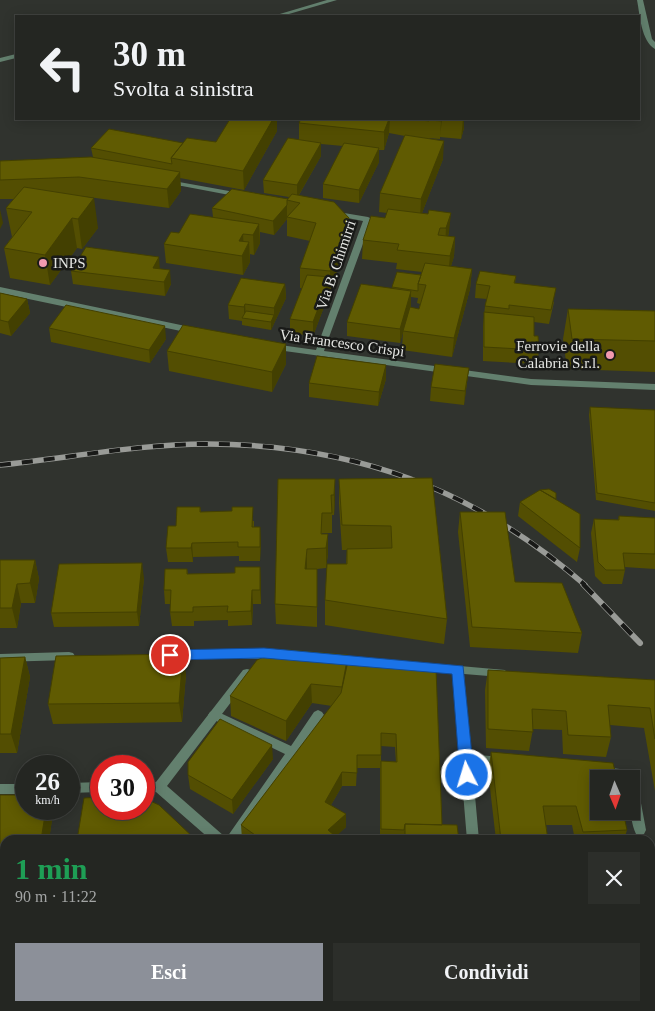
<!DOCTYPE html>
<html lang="it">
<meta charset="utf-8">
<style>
:root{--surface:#242622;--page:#2c2e2a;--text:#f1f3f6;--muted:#a3a5a5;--line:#414340;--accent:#8c9099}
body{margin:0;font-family:Georgia,serif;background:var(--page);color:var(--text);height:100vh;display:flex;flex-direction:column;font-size:19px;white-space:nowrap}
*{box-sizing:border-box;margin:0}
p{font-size:16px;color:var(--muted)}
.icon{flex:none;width:28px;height:28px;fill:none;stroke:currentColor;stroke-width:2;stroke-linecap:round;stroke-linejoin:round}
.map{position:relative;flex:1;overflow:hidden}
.details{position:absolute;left:0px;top:835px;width:655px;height:176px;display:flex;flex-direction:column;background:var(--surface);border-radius:15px 15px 0 0;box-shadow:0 2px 12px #0003,0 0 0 1px var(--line)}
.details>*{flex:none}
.top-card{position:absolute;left:15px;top:15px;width:625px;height:105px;border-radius:0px;box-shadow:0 2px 12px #0003,0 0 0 1px var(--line);background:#242622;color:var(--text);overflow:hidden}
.needle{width:32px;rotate:178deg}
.buttons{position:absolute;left:590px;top:770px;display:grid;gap:10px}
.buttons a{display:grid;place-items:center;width:50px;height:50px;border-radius:0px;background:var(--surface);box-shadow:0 2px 12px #0003,0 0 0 1px var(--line);font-size:25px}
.speed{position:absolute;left:15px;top:755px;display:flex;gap:10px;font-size:25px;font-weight:700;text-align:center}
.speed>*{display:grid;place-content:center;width:65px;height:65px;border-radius:50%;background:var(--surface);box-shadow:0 2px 12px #0003,0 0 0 1px var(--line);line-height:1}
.speed small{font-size:12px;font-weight:400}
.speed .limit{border:8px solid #d22;background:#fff;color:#111}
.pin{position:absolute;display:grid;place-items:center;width:42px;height:42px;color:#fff;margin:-21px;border:2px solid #fff;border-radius:50%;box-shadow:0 1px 5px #0007}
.me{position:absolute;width:55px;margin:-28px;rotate:355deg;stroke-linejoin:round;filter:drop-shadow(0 0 4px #0008)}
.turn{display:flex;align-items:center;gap:18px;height:105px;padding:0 15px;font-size:22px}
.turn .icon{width:65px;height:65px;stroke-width:2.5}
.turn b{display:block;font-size:35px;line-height:42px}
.round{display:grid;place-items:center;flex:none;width:52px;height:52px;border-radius:0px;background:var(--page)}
.overview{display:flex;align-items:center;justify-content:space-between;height:85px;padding:0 15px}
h1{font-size:30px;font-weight:600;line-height:38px;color:#1e9e55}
.action{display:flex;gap:10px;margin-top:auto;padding:10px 15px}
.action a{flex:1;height:58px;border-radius:0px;background:var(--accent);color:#fff;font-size:20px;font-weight:600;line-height:58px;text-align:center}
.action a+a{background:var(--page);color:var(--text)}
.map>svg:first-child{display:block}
</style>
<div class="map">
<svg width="655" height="1011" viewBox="0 0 655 1011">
<rect width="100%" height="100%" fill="#30332e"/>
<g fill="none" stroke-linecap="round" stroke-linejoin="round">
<path fill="#63806e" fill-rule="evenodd" d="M214,710L291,746L314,712L318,710L322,712L324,715L238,840H225L285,754L210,718L208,715L210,712Z
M466,754L502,757L506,758L508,762L506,766L502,767L466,764L462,763L460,759L462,755Z
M604,767L635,771L646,830L644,834L640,835L636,834C628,817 631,797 631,779L600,776L598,772L600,768Z"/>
<path fill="#63806e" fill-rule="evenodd" d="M327,0H337L282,16H273Z
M637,0H643L652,39L655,42V49C641,41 640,15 637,0Z
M16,54V58L0,62V58Z
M179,182L240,193L244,195L240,197L182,186H179Z
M332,211L368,217L372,219L324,351L531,379L655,384V390L531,385L270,349L269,347L273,344L316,350L363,221L332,215Z
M0,287L195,328L199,331L195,334L0,293Z
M171,651H284L288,652L290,655L288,658L284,659H171L167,658L165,655L167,652Z
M69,652L73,653L75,656L73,659L69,660L0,662V654Z
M336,655L505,670L507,673L505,676L501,677L464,674L479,840H467L453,673L336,663L332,662L330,659L332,656Z
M247,669L251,670L253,673L251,676L167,786L224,836L226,840H211L156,792H144V782H156L243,670Z
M101,782V792L69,793V783Z
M0,784H26V794H0Z
M5,999V1006H12L10,1011H0V1000Z
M374,1006H388L386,1011H372Z"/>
<g stroke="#999b97" stroke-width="5.5">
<path id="rail-far1" d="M0,465C69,458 138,444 207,444C353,444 475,489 585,585"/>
</g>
<g stroke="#999b97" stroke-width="6">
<path id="rail" d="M583,584L640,643"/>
</g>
<use href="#rail-far1" stroke="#191a18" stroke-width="4" stroke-dasharray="11" stroke-linecap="butt"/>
<use href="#rail" stroke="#191a18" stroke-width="4.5" stroke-dasharray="14" stroke-linecap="butt"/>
</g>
<path fill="#534e02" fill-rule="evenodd" d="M301,119H464V128L461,139L440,137V139L429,138L443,159L422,213L428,214L429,210L449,232L448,236L455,237L454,256L451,266L472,269L470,289L452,357L402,350L403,331L400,343L347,336V322L392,288L397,272L421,275L422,272L396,269L397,263L362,259L363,240L385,218L387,213L379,212L380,193L405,136L389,133L384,150H379V162L359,203L323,198V184L343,146L321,144V156L299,195L349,238L330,291L313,336L290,333V319L302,288H300V268L310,241L287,236V219L274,235L260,232V243L254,255L250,254V262L243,275L166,263L164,244L179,233L213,217L212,208L288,199L289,197L264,193L263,180L299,140V123ZM411,297L418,298L417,303L420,304L419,309L407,318L411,305Z
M277,131L244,190L180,178L181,191L169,208L81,196L98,228L82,249L77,248L50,285L10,278L4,248L12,237L6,208L14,199H0V161L93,157L91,148L216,142Z
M160,269L171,284L165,296L73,284L71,271Z
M516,276L515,283L554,302L549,324L534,322V336L539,350L537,364L483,361V326L485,306L487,299L475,298L476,284Z
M285,284L286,298L271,330L242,325V321L229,319L228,305Z
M0,293L27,299L30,313L11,336L0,333Z
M568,309L655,311V372L567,369L563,339Z
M49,328L166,339L150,363L51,342Z
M167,351L286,364L272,392L169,371Z
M469,368L464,405L430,401L431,387Z
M386,379L378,406L309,397V383Z
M590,407L655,410V511L596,500L589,415Z
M432,478L447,619L444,644L325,625V600L346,564L347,550H342L339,504V479Z
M335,479V499L334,515H332V533H322V534H328V554L326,568L317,569V627L276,624L275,604Z
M556,500L580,548L577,562L518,516L520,502Z
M200,507L201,512L254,521V527L261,541L260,561H239V556L193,557V562H168L166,548L176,526Z
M460,512L515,582L582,633L578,653L470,647L458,532Z
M619,516L655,518V569L624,567L625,570L622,584H603L595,576L591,533L594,519L618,520Z
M0,560H35L39,579L35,603H21L17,628H0Z
M187,569L188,574L261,581V604H253L252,625L228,626V620L194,621V626H172L170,612L171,604H165L164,590Z
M144,578L139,626L54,627L51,613Z
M25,657L30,677L17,753H0V658Z
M348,661L436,669L442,825L459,840H380V768H357L356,786H342L331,805L346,814V827L336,836L340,840H244L242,839L241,825L332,706L312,703L286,741L231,716L230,696ZM381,746L395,747L396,762L381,761Z
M488,670L655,680V791L644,728L610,725L611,737L606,757L563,754L562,730L533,729L529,751L486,748L485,690Z
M186,674L182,722L53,724L48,704Z
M491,752L627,830L624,840H575L572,825H546L548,840H496L488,771Z
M273,759L233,814L190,789L188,775Z
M0,795L53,813L49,840H5V879H0Z
M5,906V986H0V907Z"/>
<path fill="#434001" d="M273,119H277V131L244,190L243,171Z
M389,119H390L389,133L384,150V132Z
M442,119L440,137V139L441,121Z
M463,119H464V128L461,139Z
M444,141L443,159L420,218L421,199Z
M321,143V156L297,198V185Z
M379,148V162L359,203V190Z
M180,172L181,191L169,208L167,189Z
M94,198L98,228L82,249L78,219Z
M287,205V219L274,235L273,221Z
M0,209L3,223L0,229Z
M451,213L449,232L445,248L446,228Z
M72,218L77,248L50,285L45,255Z
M349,218V238L330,291V271Z
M259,224L260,243L254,255L253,235Z
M243,234L244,253L249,242L250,262L243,275L242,256L239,241Z
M455,237L454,256L448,276L450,256Z
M159,257L160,271L154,281L153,268Z
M472,269L470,289L452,357L454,338Z
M170,270L171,284L165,296L164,282Z
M330,277V291L313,336V322Z
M285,284L286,298L271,330V322L274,315V308Z
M411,291V305L400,343V329Z
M27,299L30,313L11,336L8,322Z
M245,304L246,318H244V307Z
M165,326L166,339L150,363L149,350Z
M286,344V364L272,392V372Z
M386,365V379L378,406L379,392Z
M469,368L467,382L464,405L465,391Z
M335,479V499L334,515V495Z
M260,527L261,541L260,561Z
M328,534V554L326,568V548Z
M192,543L193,557V562L191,548Z
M307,549V569H305Z
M35,560L39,579L35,603L30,583Z
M142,563L144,578L139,626L137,612Z
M260,567L261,581V604L260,590Z
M17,584L21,603L17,628L12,608Z
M252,590L253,604L252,625L251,611Z
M183,654L186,674L182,722L179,703Z
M348,655V675L341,707L342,687Z
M25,657L30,677L17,753L11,734Z
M311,684L312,703L286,741V721Z
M272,745L273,759L233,814L232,800Z
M342,772V786L325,815V802Z
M46,809H51L53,813L49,840H41Z
M346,814V827L332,840L328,830Z
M468,1006H479L472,1011H467Z"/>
<path fill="#605b02" stroke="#434001" d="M230,119H273L243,171L171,158L187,138L216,142Z
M301,119H389L384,132L299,123Z
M414,119H442L441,121L430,120L429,121Z
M446,119H463L462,120Z
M109,129L183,143L171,158L172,164L91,148Z
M405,135L444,141L421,199L380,193Z
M288,138L321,143L297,185L263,180Z
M344,143L379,148L359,190L323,184Z
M91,157L180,172L167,189L79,177L0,180V161Z
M24,187L94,198L78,219L72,218L45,255L4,248L32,212L6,208Z
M232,189L288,199L287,200V205L273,221L212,208Z
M292,194L334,202L349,218L330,271L300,268L316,223L287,217L300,203L287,200Z
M388,209L428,214L429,210L451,213L446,228H440L438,235L455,237L450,256L397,250L399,244L363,240L371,216L385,218Z
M190,214L259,224L253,235L243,234L239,241L249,242L242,256L164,244L171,232L179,233Z
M86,247L159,257L153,268L170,270L164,282L71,271Z
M425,263L472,269L454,338L403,331L410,307L419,309L426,285L418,284Z
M480,271L516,276L514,283L556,288L551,310L509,305V309L485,306L490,286L476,284Z
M397,272L421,275L418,284V291L392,287Z
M307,275L330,277L313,322L290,319Z
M241,278L285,284L274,308L245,304L244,307L228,305Z
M361,284L411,291L400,329L347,322Z
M0,293L27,299L8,322L0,320Z
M66,305L165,326L149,350L49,328Z
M568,309L655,311V341L572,339Z
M246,311L274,315L271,322L242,318Z
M484,312L534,317V336H538L539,350L484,347Z
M183,325L286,344L272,372L167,351Z
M317,356L386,365L379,392L309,383Z
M435,364L469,368L465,391L431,387Z
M590,407L655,410V503L597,493Z
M432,478L447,619L325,600L327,564H347V549L392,548L391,526L342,525L339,479Z
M278,479H335L334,495H331L332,513H322L321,534H328L326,548L307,549L305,569H317V607L275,604Z
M549,489L556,493V499L540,490Z
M540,490L580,514V548L520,502Z
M177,507H200V512L232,511V507H253L252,527H260V547H238V542L192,543L191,548H166L168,526H176Z
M460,512H505L515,582L562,583L582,633L472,627Z
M619,516L655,518V554L623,553L625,570H606L598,562L594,519L619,520Z
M0,560H35L30,583L17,584L12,608H0Z
M142,563L137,612L51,613L59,564Z
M235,567H260V590H252L251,611L227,612L228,606L193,607V612H170L171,590H164L165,569H187V574L235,573Z
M288,650L348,655L342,687L311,684L286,721L230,696L257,660L272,653Z
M183,654L179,703L48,704L56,656Z
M25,657L11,734H0V658Z
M348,661L436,669L442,825L405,824L404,830L381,829V761L397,762L396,734L381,733V755H357V773L342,772L325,802L346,814L328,830L340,840H262L241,825L341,693Z
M488,670L655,680V739L650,708L608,705L611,737L568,735L566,711L532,709L533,732L488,729Z
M220,719L272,745L232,800L188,775V762Z
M491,752L613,763L617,779H599V811H623L627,830L583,832L576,806H543L548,840H501Z
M0,795H26V809H46L41,840H5V861H0Z
M101,797V809H144V798L159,805L196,840H77L84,798Z
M405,824L457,825L459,840H405Z
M5,906V968H0V907Z
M261,1006H275L289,1011H239L240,1009Z
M398,1006H468L467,1011H397Z
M192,1010L191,1011H152Z"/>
<path fill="#1a73e8" stroke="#114b97" d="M264,648L463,666L474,775L472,779H462L460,775L452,674L264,658L170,660L163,655L170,650Z"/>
<g fill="#f29ab0" stroke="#191a18" stroke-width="2">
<circle cx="43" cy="263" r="5"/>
<circle cx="610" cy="355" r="5"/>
</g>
<g text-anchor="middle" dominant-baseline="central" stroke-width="5" stroke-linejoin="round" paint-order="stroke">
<g font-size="15" fill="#e5e6e3" stroke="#191a18" text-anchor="start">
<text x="53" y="263">INPS</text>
<text x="600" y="346" text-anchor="end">Ferrovie della<tspan x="600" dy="17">Calabria S.r.l.</tspan></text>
</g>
<g font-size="15" fill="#e5e6e3" stroke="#191a18">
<text transform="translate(336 265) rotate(-71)">Via B. Chimirri</text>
<text transform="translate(342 343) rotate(8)">Via Francesco Crispi</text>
</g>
</g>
</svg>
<div class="buttons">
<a><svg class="needle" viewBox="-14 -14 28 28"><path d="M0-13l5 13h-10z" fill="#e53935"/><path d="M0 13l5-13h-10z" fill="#a3a5a5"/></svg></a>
</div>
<div class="speed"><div>26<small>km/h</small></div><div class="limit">30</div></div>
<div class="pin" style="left:170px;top:655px;background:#d93025"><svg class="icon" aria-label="arrive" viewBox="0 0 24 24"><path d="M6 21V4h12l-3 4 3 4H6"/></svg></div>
<svg class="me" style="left:467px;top:775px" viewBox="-20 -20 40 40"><circle r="17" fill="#1a73e8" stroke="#fff" stroke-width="3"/><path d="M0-11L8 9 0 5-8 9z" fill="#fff"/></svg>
<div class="top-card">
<div class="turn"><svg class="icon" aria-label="left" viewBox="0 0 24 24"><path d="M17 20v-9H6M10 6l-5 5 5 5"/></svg><div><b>30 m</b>Svolta a sinistra</div></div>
</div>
<section class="details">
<div class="overview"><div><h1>1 min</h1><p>90 m · 11:22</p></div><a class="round"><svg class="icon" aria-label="close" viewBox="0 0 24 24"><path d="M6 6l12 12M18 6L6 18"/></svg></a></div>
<div class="action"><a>Esci</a><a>Condividi</a></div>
</section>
</div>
